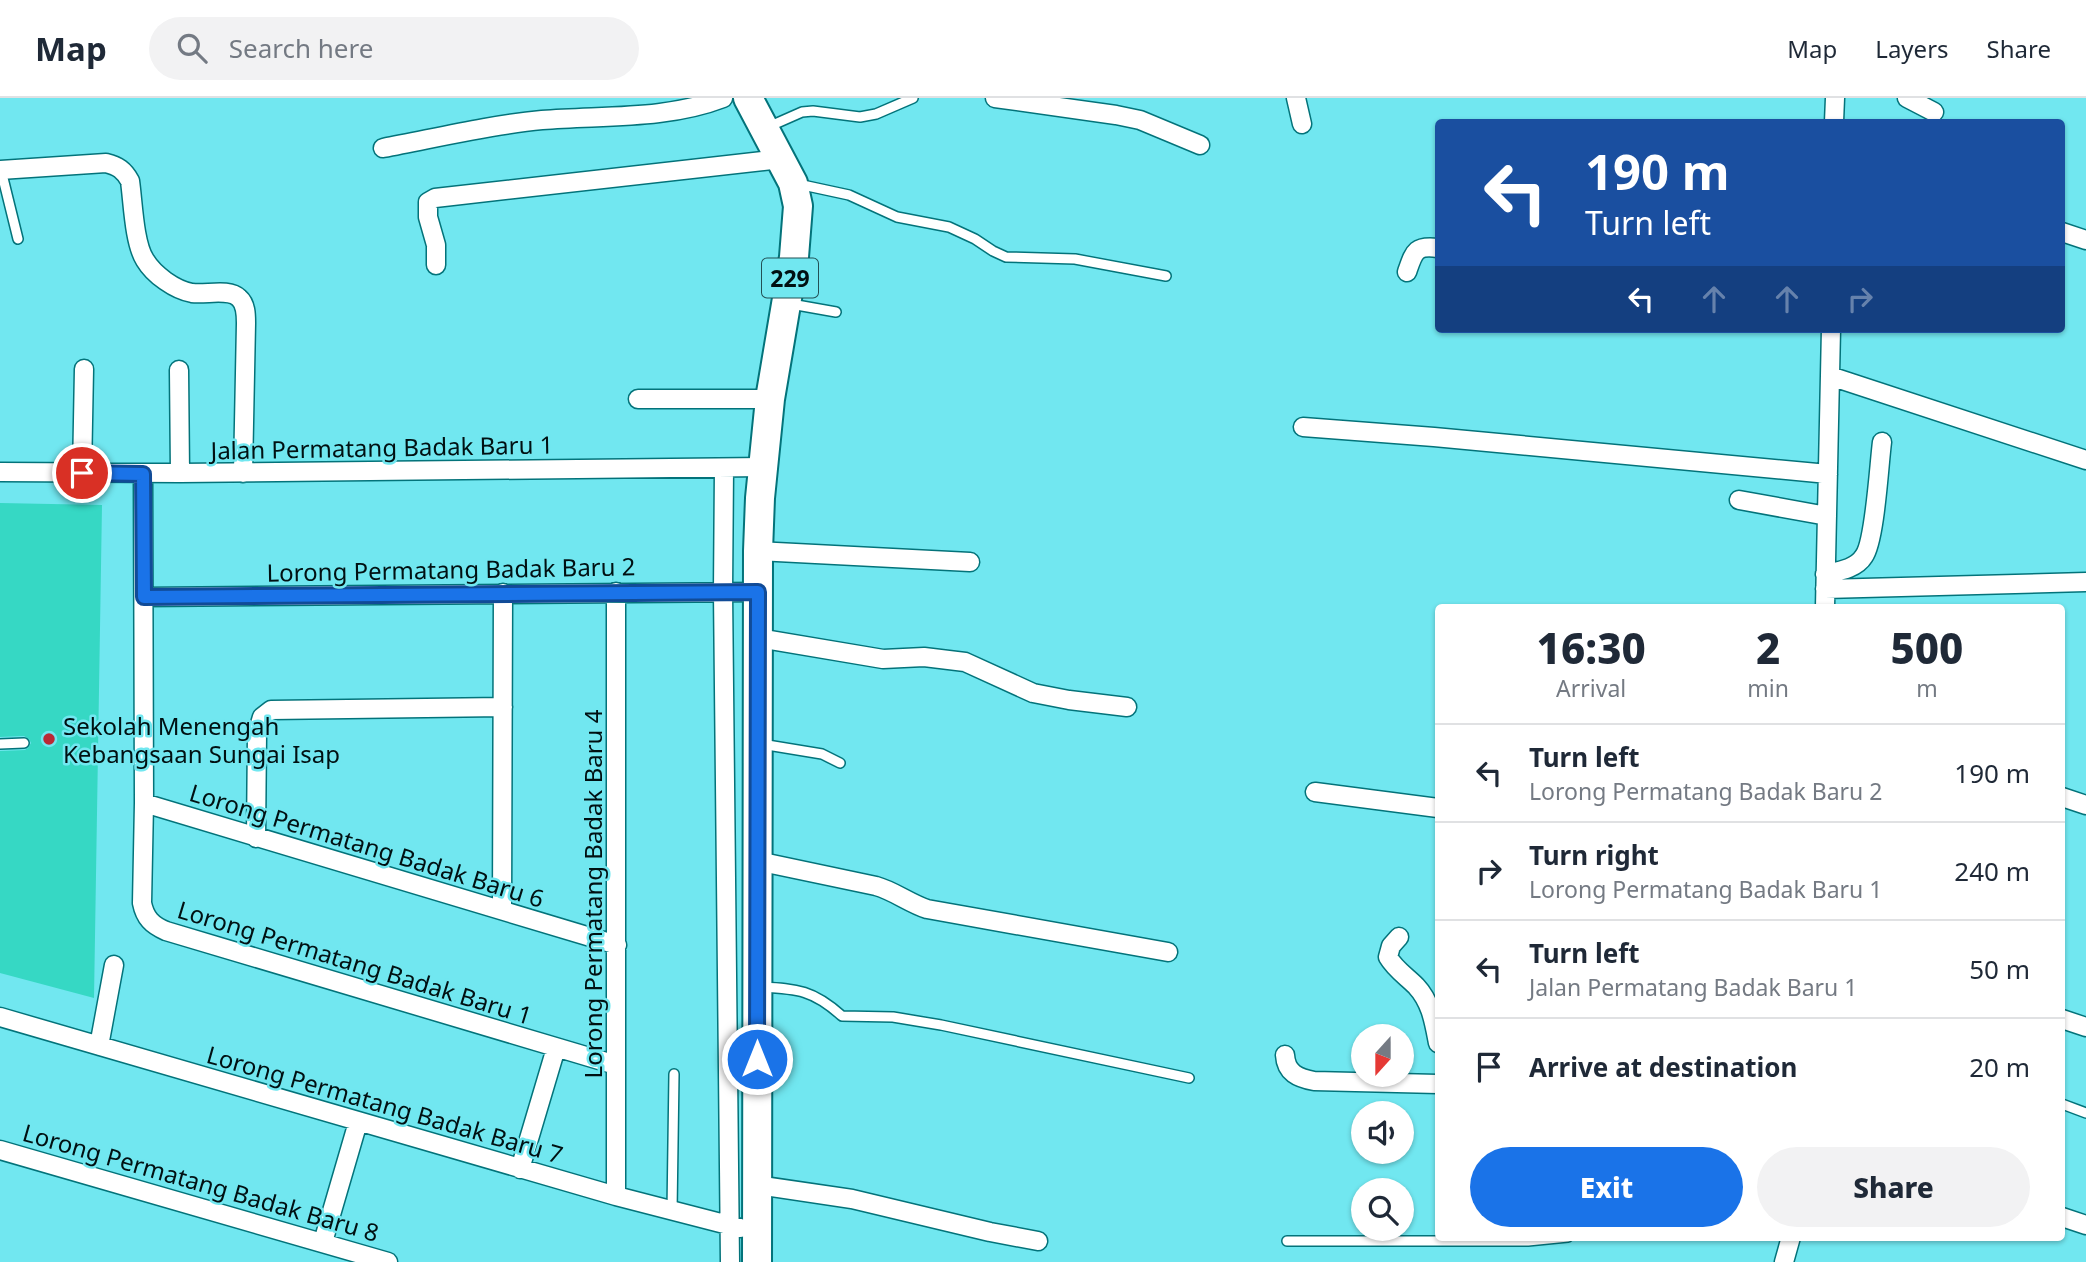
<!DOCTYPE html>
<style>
:root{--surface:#fff;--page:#f2f2f3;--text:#1f2937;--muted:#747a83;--line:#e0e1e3;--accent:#1a73e8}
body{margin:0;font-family:"Noto Sans",sans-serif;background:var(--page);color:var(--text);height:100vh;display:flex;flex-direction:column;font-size:26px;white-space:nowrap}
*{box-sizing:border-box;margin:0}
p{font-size:23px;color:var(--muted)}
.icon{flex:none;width:38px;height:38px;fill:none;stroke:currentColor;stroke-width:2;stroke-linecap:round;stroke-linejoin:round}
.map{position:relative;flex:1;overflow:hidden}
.details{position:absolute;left:1435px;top:506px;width:630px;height:637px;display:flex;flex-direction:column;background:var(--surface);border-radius:7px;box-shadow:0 2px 5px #0004}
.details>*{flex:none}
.hud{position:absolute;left:1435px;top:21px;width:630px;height:214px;border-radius:7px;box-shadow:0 2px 5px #0004;background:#1a4fa0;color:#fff;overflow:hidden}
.needle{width:46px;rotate:201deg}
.tools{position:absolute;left:1351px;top:926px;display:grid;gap:14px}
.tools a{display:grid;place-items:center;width:63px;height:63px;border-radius:50%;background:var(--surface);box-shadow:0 2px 5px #0004;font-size:35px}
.pin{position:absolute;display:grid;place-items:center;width:60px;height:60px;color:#fff;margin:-30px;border:4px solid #fff;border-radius:50%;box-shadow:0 2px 7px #0007}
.me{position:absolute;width:77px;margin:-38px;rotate:0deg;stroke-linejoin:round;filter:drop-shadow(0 0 5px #0008)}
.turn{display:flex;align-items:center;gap:24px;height:147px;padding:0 35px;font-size:32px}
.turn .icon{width:91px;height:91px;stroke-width:2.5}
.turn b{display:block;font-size:49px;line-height:60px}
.lanes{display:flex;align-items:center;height:66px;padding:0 35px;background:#0003;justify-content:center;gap:35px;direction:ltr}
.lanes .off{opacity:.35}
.eta{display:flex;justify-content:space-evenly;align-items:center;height:119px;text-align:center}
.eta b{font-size:42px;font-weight:800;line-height:49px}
.action{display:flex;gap:14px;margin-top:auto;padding:14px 35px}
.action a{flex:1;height:80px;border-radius:42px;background:var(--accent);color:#fff;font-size:28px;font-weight:800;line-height:80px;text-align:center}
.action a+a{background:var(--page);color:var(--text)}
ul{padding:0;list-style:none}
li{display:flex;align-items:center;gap:21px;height:98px;padding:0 35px;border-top:2px solid var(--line)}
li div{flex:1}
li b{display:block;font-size:26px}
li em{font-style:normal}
header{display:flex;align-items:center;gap:42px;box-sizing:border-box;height:98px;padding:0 35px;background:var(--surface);border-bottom:2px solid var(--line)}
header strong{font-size:33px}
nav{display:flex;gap:38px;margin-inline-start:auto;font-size:24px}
.search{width:490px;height:63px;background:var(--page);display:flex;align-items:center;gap:18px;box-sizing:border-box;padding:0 24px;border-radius:38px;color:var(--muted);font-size:26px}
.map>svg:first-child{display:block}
</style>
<header>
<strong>Map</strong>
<div class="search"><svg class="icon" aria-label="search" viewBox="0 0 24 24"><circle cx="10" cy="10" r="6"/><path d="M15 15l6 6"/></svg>Search here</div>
<nav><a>Map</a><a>Layers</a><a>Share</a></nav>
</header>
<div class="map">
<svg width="2086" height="1164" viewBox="0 0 2086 1164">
<rect width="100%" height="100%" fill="#71e7f0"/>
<path fill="#36d8c4" d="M0,405L102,407L94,900L0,875V653L25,652L28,650L31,645L29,641L24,638L0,639Z"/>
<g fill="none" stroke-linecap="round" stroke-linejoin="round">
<g stroke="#03737a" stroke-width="12">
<path id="service" d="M768,29L802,14L813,13L860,19L876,16L913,0
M1,72L18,141
M798,86L849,97L897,119L949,129L975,141L993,153L1006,159L1075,161L1166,178
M791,206L836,214
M0,646L24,645
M761,646L822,656L840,665
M761,889C798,891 813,892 842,918L893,919L941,927L1189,980
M2062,1006L2086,1015
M672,1113L674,976
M1287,1143H1528L1568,1139"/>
</g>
<g stroke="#03737a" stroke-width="21">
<path id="minor" d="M995,0L1116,17L1140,22L1200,47
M1296,0L1302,26
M1907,0L1934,14
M1834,24L1835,0
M383,50C436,40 489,27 542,22C603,17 666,22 723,0
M0,72L106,65C118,68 124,72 130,83C133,104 134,145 145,162C154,177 175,192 192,195C206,197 229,190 239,200C246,206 246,217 246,225L243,375
M2062,134L2086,142
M436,167V147L428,119V104L435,100L781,61
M1407,174C1414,154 1415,147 1438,150
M179,272L180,375
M1830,278L2086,362
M638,301H770
M1303,329L1434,339L1828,376
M724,370L723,494L730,1164
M0,374L180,375L764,369
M82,375L84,271
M143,375L144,705L142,805C145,820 152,827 166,833L616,967
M1739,402L1827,418
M758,453L970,464
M1825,476C1839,473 1856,471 1864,458C1875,443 1879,367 1882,344
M1825,491L2086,484
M144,499L758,494
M1825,509L1831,231
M758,540L883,561L924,559L965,564L1033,595L1069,602L1127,609
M1315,694L1438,710
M2062,699L2086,707
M144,705L617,847
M256,740L257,636L262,619L271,612L503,609
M757,763L876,788C894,793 909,805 927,811L1168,854
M502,812L503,495
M1399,839L1391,848L1388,859C1395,871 1406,878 1416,888C1431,904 1434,924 1438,945
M0,919L616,1098L740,1130
M2062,921L2086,929
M99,948L114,867
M1285,957C1286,975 1298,980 1314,983L1438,986
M0,1052L388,1164
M520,1071L556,950
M757,1087L852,1101L990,1134L1038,1143
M616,1098V494
M2062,1119L2086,1127
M323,1144L358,1024
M1784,1164L1791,1139"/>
</g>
<g stroke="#03737a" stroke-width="32">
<path id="primary" d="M748,0L793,85L798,108L794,159L770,301L760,400L758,453L757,1164"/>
</g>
<use href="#service" stroke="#fff" stroke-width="9"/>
<use href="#minor" stroke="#fff" stroke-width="18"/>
<use href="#primary" stroke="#fff" stroke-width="28"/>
</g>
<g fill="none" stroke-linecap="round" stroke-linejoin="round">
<g stroke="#114b97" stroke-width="18">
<path id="route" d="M82,375L143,376L144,499L758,494L757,961"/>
</g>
<use href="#route" stroke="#1a73e8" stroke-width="12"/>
</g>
<circle fill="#ba2935" stroke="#71e7f0" stroke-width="2.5" cx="49" cy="641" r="7"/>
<g text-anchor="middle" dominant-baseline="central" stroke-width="5" stroke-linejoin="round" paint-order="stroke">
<rect fill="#71e7f0" stroke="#225055" stroke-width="2" x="762" y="160.5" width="56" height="39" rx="5"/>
<g font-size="23" font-weight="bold" fill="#001012">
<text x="790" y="180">229</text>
</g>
<g font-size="24" fill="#001012" stroke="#71e7f0">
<text transform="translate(382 349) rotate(-1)">Jalan Permatang Badak Baru 1</text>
<text transform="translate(451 471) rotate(-1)">Lorong Permatang Badak Baru 2</text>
<text transform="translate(367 747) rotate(17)">Lorong Permatang Badak Baru 6</text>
<text transform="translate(592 796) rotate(-90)">Lorong Permatang Badak Baru 4</text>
<text transform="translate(355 864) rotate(17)">Lorong Permatang Badak Baru 1</text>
<text transform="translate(385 1006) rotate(16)">Lorong Permatang Badak Baru 7</text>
<text transform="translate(201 1084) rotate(16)">Lorong Permatang Badak Baru 8</text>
</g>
<g font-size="24" fill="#001012" stroke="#71e7f0" text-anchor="start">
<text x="63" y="627">Sekolah Menengah<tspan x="63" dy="28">Kebangsaan Sungai Isap</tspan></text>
</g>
</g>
</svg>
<div class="tools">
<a><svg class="needle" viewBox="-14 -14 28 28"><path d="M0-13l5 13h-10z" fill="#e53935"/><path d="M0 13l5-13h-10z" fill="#747a83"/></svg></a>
<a><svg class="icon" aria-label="sound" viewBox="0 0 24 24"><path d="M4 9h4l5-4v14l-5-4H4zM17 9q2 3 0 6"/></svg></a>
<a><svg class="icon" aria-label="search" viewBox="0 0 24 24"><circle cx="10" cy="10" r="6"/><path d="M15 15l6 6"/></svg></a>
</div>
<div class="pin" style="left:82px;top:375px;background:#d93025"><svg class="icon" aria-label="arrive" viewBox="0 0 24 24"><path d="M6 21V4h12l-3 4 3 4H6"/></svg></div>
<svg class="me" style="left:757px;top:961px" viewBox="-20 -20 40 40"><circle r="17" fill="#1a73e8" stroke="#fff" stroke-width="3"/><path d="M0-11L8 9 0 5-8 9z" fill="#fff"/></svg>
<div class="hud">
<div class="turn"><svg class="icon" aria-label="left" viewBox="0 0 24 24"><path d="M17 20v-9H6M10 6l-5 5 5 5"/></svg><div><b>190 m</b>Turn left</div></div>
<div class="lanes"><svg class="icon" aria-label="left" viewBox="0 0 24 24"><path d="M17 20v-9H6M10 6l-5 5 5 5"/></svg><svg class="icon off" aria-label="ahead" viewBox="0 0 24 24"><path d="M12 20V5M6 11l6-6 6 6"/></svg><svg class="icon off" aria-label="ahead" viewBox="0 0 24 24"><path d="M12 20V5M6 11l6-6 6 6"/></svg><svg class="icon off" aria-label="right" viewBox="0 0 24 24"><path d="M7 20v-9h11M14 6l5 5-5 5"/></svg></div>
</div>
<section class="details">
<div class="eta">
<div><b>16:30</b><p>Arrival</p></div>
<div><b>2</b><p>min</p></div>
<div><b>500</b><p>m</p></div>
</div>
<ul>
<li><svg class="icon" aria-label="left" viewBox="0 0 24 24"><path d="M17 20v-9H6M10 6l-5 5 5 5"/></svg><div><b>Turn left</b><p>Lorong Permatang Badak Baru 2</p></div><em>190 m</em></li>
<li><svg class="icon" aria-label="right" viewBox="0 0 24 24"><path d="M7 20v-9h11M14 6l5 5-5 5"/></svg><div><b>Turn right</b><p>Lorong Permatang Badak Baru 1</p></div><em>240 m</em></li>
<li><svg class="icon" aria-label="left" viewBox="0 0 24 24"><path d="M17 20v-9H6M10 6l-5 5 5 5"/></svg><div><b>Turn left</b><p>Jalan Permatang Badak Baru 1</p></div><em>50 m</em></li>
<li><svg class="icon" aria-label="arrive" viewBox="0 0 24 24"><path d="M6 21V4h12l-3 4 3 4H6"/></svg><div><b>Arrive at destination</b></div><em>20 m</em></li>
</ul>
<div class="action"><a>Exit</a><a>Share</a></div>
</section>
</div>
